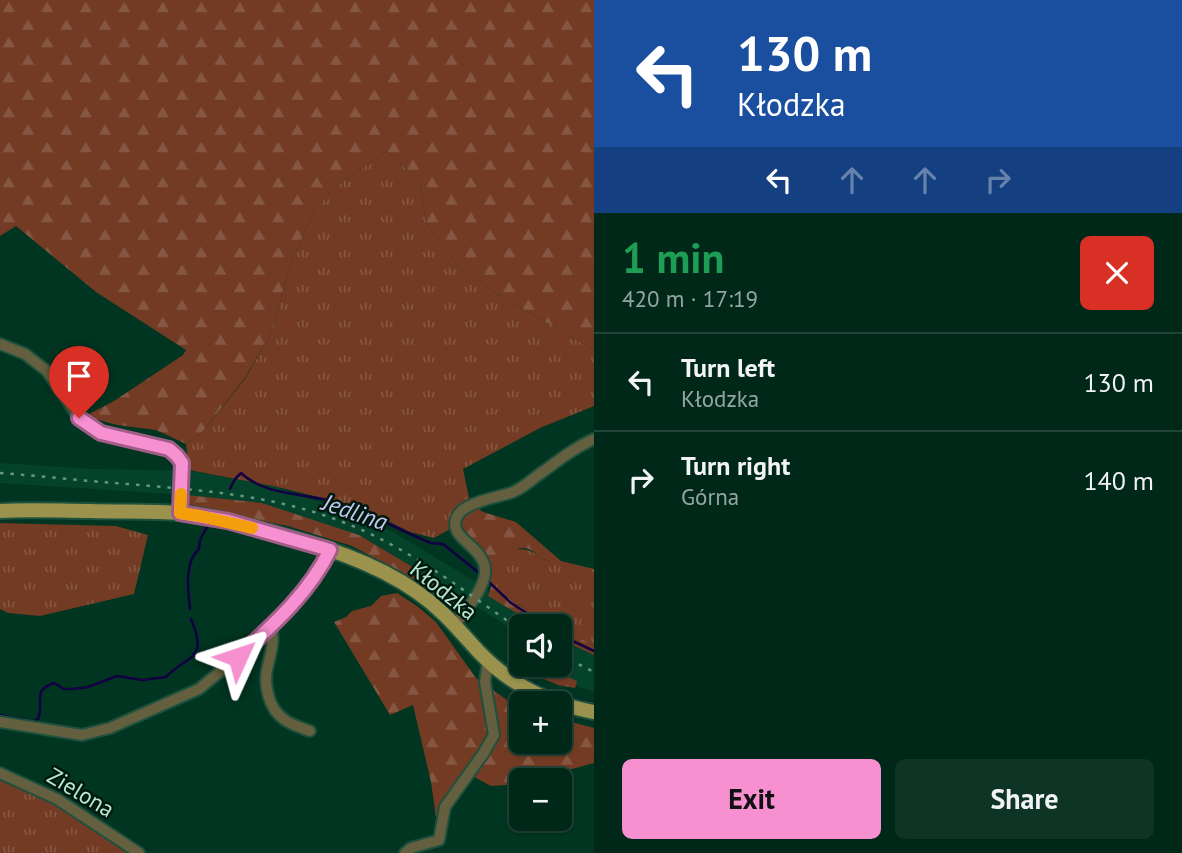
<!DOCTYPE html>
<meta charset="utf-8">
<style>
:root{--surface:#002819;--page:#0e3426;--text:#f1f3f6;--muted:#95a6a2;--line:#224438;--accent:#f690d0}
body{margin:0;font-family:"PT Sans",sans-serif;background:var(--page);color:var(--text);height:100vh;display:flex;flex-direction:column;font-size:26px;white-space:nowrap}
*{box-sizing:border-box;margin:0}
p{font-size:23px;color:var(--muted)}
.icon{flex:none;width:38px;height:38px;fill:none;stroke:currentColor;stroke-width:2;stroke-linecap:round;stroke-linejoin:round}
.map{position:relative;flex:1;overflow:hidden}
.side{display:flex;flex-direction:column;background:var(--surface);width:588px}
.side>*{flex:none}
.top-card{background:#1a4fa0;color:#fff;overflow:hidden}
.fabs{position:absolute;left:509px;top:614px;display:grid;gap:14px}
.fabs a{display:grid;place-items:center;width:63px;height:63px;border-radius:10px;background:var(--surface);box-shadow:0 2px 5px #0004,0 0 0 2px var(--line);font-size:35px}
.pin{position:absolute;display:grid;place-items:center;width:60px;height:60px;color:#fff;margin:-72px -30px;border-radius:50% 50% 50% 0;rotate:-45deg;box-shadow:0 0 7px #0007}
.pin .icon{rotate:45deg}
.me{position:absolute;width:77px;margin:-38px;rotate:48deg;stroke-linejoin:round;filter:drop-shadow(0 0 5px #0008)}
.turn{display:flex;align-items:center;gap:24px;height:147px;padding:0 28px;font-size:32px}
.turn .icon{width:91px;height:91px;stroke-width:2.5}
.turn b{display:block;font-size:49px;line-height:60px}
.lanes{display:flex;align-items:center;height:66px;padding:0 28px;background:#0003;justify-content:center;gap:35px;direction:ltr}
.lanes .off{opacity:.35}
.round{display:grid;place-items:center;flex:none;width:74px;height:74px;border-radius:10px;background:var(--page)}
.head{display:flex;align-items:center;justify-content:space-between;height:119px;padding:0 28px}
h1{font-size:42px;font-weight:600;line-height:52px;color:#1e9e55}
.action{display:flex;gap:14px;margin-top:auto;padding:14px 28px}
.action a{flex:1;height:80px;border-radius:10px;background:var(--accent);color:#111;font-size:28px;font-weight:600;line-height:80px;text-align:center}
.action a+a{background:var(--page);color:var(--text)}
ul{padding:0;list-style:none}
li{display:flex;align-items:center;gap:21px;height:98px;padding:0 28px;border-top:2px solid var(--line)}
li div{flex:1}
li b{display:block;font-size:26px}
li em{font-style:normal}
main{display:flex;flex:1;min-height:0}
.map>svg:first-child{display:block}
</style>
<main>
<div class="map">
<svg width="594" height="853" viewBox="0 0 594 853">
<defs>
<pattern id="grass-tufts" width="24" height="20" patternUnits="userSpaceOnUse" patternTransform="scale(1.75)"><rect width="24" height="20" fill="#733b23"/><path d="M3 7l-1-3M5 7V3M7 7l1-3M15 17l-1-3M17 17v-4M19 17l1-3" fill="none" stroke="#855742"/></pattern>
<pattern id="forest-firs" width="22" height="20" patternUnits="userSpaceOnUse" patternTransform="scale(1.75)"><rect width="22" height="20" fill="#733b23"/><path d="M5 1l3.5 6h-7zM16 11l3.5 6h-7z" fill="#855742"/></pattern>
</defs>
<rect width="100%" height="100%" fill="#003521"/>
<path fill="#04422c" d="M0,463L94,469L191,471L273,486L350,512L395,533L476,582L466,599L359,535L262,503L187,495L0,483Z
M484,588L507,603L594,633V691L555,680L534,671L539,665H560V626H522L521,635L474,605Z"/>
<path fill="url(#grass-tufts)" d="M387,151L420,182L426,223L458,266L497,294L594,350V406L540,428L463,469L469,498C457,506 451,514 450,529L434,538L410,532L360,507L273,486L189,470L186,444L203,431L245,379L273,330L288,271L313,212L334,188Z
M0,523L116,526L148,535L134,594L40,616L8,613L0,609Z
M513,549C524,549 533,549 539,558L550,561H561L594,569V645L560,629V626H554L491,587L488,567L507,552Z
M0,777L47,799L130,853H0Z"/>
<path fill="url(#forest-firs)" d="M0,0H594V350L497,294L458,266L426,223L420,182L387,151L334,188L313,212L288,271L273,330L245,378L203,431L186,444L156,430L117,425L85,416L114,401L183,355L186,350L96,292L16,226L0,236Z
M187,495L262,503L359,535L466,599L454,612L406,575L352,546L288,526L246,518L187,504Z
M475,506L483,512L516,522L561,561H550L539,558C525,536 502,556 488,567L459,530V513Z
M491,587L554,626H555H538L488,596Z
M397,593L417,606L436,622L476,678L507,700L521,705L522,742H560V719L594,728V763L531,780H522L521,783L519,784L491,786L465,772L436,817L431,782L413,705L390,715L334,622L346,617L352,611L371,606L381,596Z
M560,629L594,645V655L560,639Z
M542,669L557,672L577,681L575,688L558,685L534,675Z"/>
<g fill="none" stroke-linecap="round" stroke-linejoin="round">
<path stroke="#120043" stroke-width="2.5" d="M230,489L235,479L241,473C265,496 305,493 335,502C368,512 399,530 431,543L443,544L479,573
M489,582L511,603L547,626
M190,609C188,590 184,562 199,549L200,540L207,527
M560,635L594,651
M534,683L550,692
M560,696L594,704
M0,715C11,719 21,717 32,722L38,719C45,701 31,691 54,683L64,689H73L88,687L117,676L142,680L166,677C188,654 209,661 191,619"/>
<g stroke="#1e513d" stroke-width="14">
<path id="minor" d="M0,344L25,354L47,371L79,418L91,428L113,437L169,449L177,456L182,463L180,513
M455,624C465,613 484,588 485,573C487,547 449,540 456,519C461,502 497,498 513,492C525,487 533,478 544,471C560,459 576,447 594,439
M271,627C275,640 271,652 268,665C263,683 268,709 285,720C292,725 302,728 310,731
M0,722L82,735L110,728L199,689L238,657L289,609L324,564L330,550
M0,773L57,799L139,853
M405,853L411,848L439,840L445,807L483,754L494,735L485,682L488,660"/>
</g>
<g stroke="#1e513d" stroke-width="18">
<path id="major" d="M0,511C30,509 61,511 91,511C121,512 151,511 181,513C211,516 240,524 270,532C321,546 373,561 417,592C443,610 457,628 478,651C509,684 550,704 594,712"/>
</g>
<use href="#minor" stroke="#635f3f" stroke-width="10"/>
<use href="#major" stroke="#9a924d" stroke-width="14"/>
<path stroke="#659580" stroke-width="2.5" stroke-dasharray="3.5 7" stroke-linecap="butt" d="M0,473C42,476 85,481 127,484C200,490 272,495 340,521C407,546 464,591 522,631
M560,655L594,672"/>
</g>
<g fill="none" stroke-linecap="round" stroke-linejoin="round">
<g stroke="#a05e87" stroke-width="18">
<path id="route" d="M79,418L101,433L169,449L177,456L182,463L180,513L228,521L330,550C309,593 273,625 238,657"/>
</g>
<use href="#route" stroke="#f690d0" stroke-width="12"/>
<path stroke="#f59e0b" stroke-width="12" d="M181,494L180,513L200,516L252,528"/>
</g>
<g text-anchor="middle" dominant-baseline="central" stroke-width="5" stroke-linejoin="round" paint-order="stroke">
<g font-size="23" fill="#bae5cf" stroke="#00190e">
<text transform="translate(444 590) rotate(39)">Kłodzka</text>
<text transform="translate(81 792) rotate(31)">Zielona</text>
</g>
<g font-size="24" font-style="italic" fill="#c6c8f2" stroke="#00190e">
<text transform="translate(355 512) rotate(19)">Jedlina</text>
</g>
</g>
</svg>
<div class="fabs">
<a><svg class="icon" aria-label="sound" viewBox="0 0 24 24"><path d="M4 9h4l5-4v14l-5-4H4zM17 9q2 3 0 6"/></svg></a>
<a>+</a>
<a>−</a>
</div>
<div class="pin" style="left:79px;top:418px;background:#d93025"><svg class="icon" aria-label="arrive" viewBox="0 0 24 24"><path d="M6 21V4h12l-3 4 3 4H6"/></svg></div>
<svg class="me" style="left:238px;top:657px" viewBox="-20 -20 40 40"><path d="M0-17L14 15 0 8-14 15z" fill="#f690d0" stroke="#fff" stroke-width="4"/></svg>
</div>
<section class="side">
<div class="top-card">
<div class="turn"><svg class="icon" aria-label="left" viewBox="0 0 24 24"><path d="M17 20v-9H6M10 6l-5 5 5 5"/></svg><div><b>130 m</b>Kłodzka</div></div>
<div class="lanes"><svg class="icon" aria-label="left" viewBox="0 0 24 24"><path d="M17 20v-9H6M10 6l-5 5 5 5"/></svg><svg class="icon off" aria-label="ahead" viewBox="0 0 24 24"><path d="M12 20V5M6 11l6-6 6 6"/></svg><svg class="icon off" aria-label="ahead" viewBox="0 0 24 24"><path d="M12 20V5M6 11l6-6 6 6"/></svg><svg class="icon off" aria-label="right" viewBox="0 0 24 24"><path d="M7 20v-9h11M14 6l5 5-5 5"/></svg></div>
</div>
<div class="head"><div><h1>1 min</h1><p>420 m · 17:19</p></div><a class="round" style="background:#d93025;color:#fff"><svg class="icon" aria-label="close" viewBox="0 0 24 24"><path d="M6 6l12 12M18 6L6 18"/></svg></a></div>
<ul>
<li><svg class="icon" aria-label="left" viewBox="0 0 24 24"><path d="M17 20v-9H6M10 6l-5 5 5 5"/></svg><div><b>Turn left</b><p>Kłodzka</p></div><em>130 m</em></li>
<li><svg class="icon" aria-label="right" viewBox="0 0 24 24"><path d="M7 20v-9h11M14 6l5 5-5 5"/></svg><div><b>Turn right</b><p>Górna</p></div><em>140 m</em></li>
</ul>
<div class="action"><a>Exit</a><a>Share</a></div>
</section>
</main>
